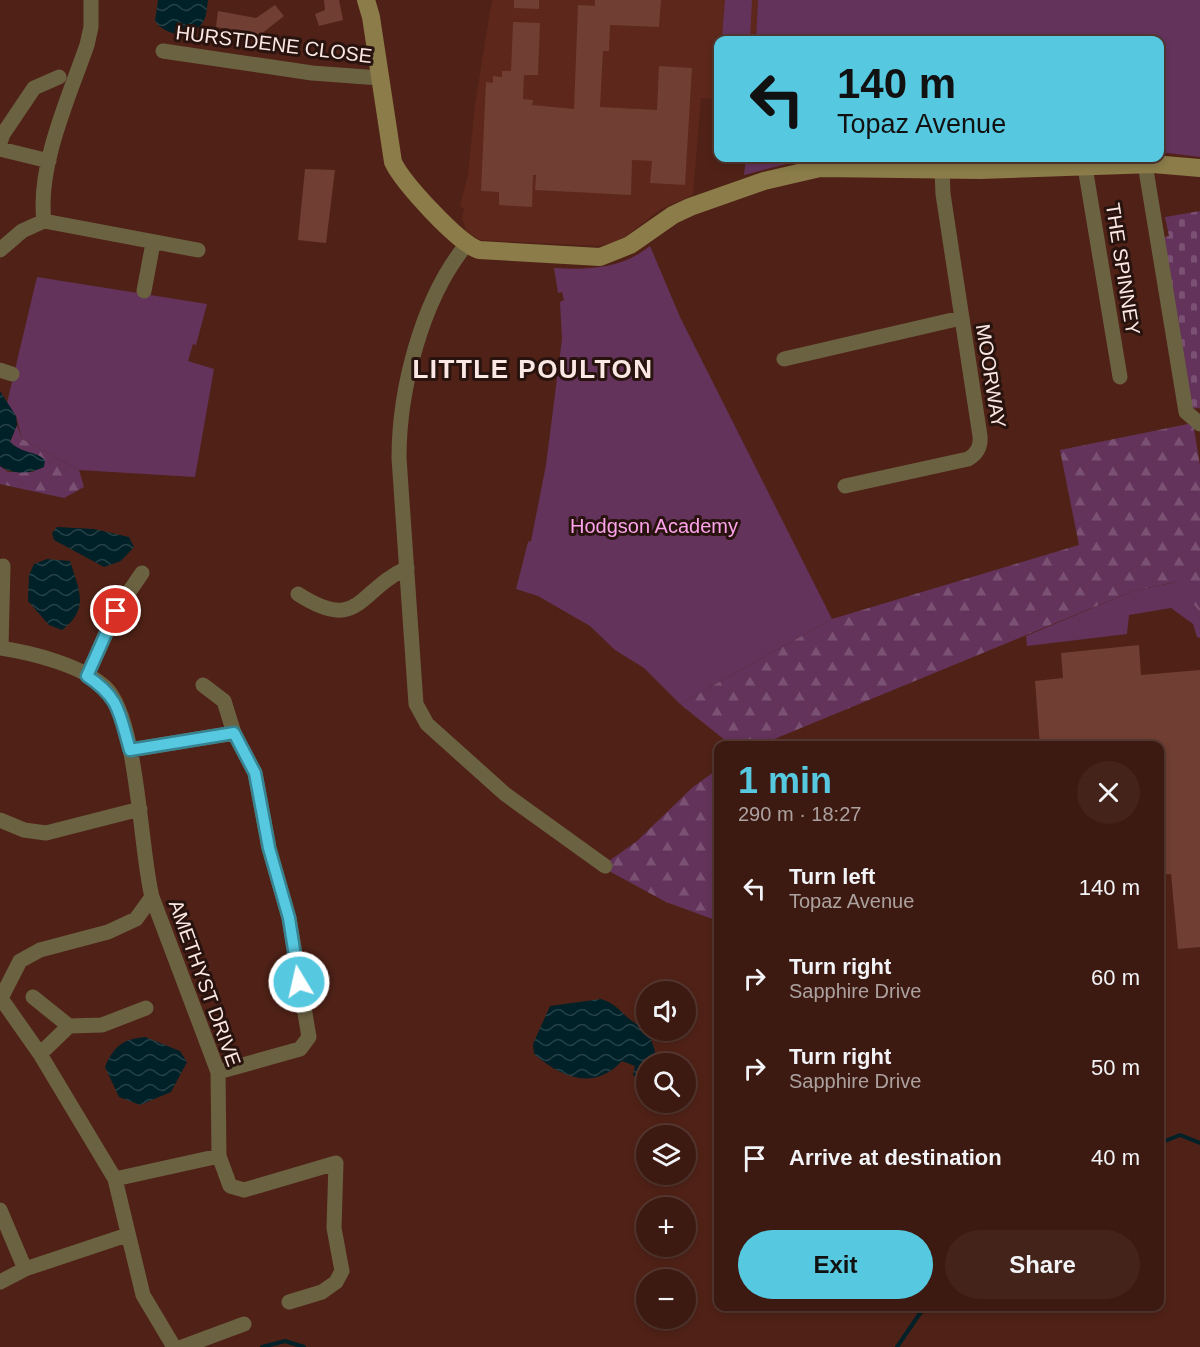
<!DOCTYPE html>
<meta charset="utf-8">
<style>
:root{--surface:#3c1a11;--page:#43231a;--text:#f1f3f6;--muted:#aca19f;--line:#553831;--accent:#56c9e1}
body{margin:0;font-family:Arial,sans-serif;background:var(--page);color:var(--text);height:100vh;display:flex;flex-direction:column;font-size:22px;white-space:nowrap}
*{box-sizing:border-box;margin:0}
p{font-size:20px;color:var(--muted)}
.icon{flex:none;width:33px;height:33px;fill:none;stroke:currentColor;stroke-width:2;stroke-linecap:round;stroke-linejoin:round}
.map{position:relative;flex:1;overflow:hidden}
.sheet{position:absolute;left:714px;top:741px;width:450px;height:570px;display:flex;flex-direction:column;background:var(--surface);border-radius:12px;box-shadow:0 3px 9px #0003,0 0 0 2px var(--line)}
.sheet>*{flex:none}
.hud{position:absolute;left:714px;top:36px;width:450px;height:126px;border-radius:12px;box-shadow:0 3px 9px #0003,0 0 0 2px var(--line);background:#56c9e1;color:#111;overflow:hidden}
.fabs{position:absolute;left:636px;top:981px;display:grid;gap:12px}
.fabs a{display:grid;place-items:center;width:60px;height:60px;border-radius:50%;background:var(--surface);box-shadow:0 3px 9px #0003,0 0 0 2px var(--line);font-size:30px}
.pin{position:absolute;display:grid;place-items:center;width:51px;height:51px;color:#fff;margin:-26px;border:3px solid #fff;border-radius:50%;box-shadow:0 2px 6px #0007}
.me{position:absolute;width:66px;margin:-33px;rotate:351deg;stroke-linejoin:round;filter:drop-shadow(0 0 4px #0008)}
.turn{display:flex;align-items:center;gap:21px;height:126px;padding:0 24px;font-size:27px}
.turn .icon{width:78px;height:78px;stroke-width:2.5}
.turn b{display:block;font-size:42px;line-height:51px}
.round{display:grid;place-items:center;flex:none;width:63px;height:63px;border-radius:32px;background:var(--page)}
.headline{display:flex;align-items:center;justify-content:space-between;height:102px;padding:0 24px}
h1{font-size:36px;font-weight:700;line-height:45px;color:var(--accent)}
.button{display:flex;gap:12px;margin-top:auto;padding:12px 24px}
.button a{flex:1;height:69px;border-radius:36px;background:var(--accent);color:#111;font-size:24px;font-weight:700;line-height:69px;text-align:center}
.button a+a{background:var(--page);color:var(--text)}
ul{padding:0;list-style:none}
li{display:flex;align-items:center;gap:18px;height:90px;padding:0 24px}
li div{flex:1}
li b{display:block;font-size:22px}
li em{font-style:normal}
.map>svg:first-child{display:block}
</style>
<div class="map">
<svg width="1200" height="1347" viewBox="0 0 1200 1347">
<defs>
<pattern id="forest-firs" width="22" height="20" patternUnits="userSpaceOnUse" patternTransform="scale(1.5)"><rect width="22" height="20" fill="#63335b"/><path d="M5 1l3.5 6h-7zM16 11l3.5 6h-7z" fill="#7a5172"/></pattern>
<pattern id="cemetery-stones" width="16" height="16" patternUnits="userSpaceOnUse" patternTransform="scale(1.5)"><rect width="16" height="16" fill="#63335b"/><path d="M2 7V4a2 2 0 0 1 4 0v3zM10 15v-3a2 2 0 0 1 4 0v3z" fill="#7a5172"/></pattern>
<pattern id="water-waves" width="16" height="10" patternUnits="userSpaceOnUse" patternTransform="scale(1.5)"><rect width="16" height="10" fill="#002128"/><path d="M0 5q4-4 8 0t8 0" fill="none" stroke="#264147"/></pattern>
</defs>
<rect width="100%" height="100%" fill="#502217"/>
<path fill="#5d271b" d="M492,0H758L756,40H718V99L701,98L693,195L661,209L621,240L599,246L480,240L467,232L462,219L464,209L460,206L468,175L475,104Z"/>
<path fill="#63335b" d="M725,0H752L750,40L722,38Z
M758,0H1200V157L1160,152V40H756Z
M746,158H809L744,175Z
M650,246L680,317L832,619L680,704L644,668L615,650L590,626L538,596L516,589L528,542L531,541L546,465L562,339L560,302L564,300L562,292L558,293L554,268C588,270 622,269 650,246Z
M37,277L207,304L196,345L193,344L188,361L214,369L195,477L79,470L22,439L16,416L7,403Z
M1176,582L1200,612V638L1197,637L1193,624L1171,608L1129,615L1127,634L1027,646L1026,636L1133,591Z"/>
<path fill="url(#forest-firs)" d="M1193,423L1200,466V612L1175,582L1133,591L767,742L769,745H731L680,704L832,619L1079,545L1060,450Z
M17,425L22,439L79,470L84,487L64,498L0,484V466L8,472H34V455L18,450L10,442Z
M718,769V921L666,902L609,871V861L637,841L693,787Z"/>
<path fill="url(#cemetery-stones)" d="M1200,211V408L1187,409L1159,238L1169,236L1165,217Z"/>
<path fill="url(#water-waves)" d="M158,0H208C207,6 207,14 204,20C194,40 166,37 155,21Z
M0,391L16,416L17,425L10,442C22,454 37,451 45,460L44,467C30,474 13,475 0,466Z
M57,527L94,529L129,537L134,547L121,561L104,567L54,540L52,533Z
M47,559L70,561C79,590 90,609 62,630L49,625L28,601L29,575L34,564Z
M601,999C618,1005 619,1011 632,1021C650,1033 654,1041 657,1063L646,1064V1078L633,1076L635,1066L622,1061C594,1091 562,1078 534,1054L533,1044L550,1006Z
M145,1037L180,1051L187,1062L171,1092L140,1105L119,1097L105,1067C114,1046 123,1039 145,1037Z"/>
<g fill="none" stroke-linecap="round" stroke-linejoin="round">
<path stroke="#002128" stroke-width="4" d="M1160,1143L1180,1135L1200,1143
M262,1347L285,1341L304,1347
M897,1347L925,1306"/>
</g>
<path fill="#703e33" d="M324,0H339L343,20L319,26L315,14L325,10Z
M514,0H539V9L514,8Z
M595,0H661L659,27L610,25L609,51H603L600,107L657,110L659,66L692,68L685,185L650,183L652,161L632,160L631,195L535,190L536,175H533L532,207L499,205V192L481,191L486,82L493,83V76L502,77V71H511L513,22L540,23L538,75H524L523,99L533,100L532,105L574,109L578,5L595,6Z
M275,5L284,16L260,35L216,27L218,11L256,18Z
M714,58H718V81H714Z
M305,169L335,170L326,243L298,240Z
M1139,645L1141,675L1200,670V947L1178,949L1171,874L1160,875V746H1040L1035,681L1063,678L1061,653Z"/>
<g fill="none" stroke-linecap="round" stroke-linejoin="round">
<path stroke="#6b6242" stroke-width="15" d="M163,51L312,73L380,78
M0,143L3,134L34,88L59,77
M0,149L49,161
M1145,164L1186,412L1200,424
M1085,167L1120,377
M44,221C37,166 69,97 87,45L91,27V0
M466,245C422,299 399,389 399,458L416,704L427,724L505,794L605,866
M0,250L22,231L44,221L198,250
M144,291L153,243
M784,359L961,318
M0,370L12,374
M845,486L968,459C977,454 981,447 980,436L943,194L942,170
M298,594C360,634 358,590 407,568
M0,648C32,653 82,665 106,688C138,720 140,850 152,897L136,919L108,932L40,950L20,961L0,1000
M1,648L3,566
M87,676L116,611L142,573
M203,685L224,701L234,733L255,773L269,848L289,918L309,1037L300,1049L218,1072
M130,750L234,733
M0,820L24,830L46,833L140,809
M152,897L218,1072L219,1156L230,1186L244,1190L336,1163L334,1228L342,1271L336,1282L322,1292L289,1302
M0,997L40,1054L115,1179L143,1295L174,1347
M33,997L69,1026L102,1025L146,1008
M40,1054L69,1026
M115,1179L219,1156
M0,1210L25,1269
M0,1282L25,1269L127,1235
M182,1347L244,1324"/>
<path stroke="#8b7c49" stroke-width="18" d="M366,0L371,17L393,162C403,183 458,243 479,250L600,257L630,245L673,215L690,207L764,181L820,168L980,170L1153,164L1200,168"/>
</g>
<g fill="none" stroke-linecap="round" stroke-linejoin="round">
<g stroke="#388392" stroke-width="15">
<path id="route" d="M116,611L87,676C120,698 119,713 130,750L234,733L255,773L269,848L289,918L299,982"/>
</g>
<use href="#route" stroke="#56c9e1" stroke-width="10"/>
</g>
<g text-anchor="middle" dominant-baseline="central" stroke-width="6" stroke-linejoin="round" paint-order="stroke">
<g font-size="20" fill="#fbe8e4" stroke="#28130e">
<text transform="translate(274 44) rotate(7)">HURSTDENE CLOSE</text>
<text transform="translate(1123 269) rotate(81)">THE SPINNEY</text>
<text transform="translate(991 376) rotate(81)">MOORWAY</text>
<text transform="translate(205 983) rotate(70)">AMETHYST DRIVE</text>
</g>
<g font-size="20" fill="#fca3eb" stroke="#28130e">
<text x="654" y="526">Hodgson Academy</text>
</g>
<g font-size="26" font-weight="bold" letter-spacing="1.5" fill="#fbe8e4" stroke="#28130e">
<text x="533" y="369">LITTLE POULTON</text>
</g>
</g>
</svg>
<div class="fabs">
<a><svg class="icon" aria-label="sound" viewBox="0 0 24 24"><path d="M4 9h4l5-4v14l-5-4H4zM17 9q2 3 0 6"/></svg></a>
<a><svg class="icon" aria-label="search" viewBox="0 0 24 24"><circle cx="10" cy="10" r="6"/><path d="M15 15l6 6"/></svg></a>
<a><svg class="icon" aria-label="layers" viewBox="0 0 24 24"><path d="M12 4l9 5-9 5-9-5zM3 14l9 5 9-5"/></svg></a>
<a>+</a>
<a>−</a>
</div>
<div class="pin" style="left:116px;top:611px;background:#d93025"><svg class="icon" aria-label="arrive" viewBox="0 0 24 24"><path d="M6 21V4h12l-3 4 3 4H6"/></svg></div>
<svg class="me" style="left:299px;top:982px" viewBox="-20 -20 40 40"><circle r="17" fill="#56c9e1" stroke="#fff" stroke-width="3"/><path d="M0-11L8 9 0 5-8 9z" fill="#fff"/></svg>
<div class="hud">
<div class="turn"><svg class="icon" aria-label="left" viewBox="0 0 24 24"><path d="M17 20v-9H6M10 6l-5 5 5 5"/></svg><div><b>140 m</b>Topaz Avenue</div></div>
</div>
<section class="sheet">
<div class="headline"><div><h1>1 min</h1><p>290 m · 18:27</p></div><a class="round"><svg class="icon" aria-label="close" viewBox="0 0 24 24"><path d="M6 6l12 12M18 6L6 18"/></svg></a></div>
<ul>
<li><svg class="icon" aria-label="left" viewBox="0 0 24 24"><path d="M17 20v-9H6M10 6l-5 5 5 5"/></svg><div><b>Turn left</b><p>Topaz Avenue</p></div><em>140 m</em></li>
<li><svg class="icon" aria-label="right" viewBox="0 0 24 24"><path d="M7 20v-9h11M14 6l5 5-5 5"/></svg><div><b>Turn right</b><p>Sapphire Drive</p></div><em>60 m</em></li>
<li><svg class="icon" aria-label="right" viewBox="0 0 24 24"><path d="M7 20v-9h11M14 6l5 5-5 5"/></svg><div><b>Turn right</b><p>Sapphire Drive</p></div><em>50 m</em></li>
<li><svg class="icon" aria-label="arrive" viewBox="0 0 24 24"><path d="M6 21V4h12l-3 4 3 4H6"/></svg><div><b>Arrive at destination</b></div><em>40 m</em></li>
</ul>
<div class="button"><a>Exit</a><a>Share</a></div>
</section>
</div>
